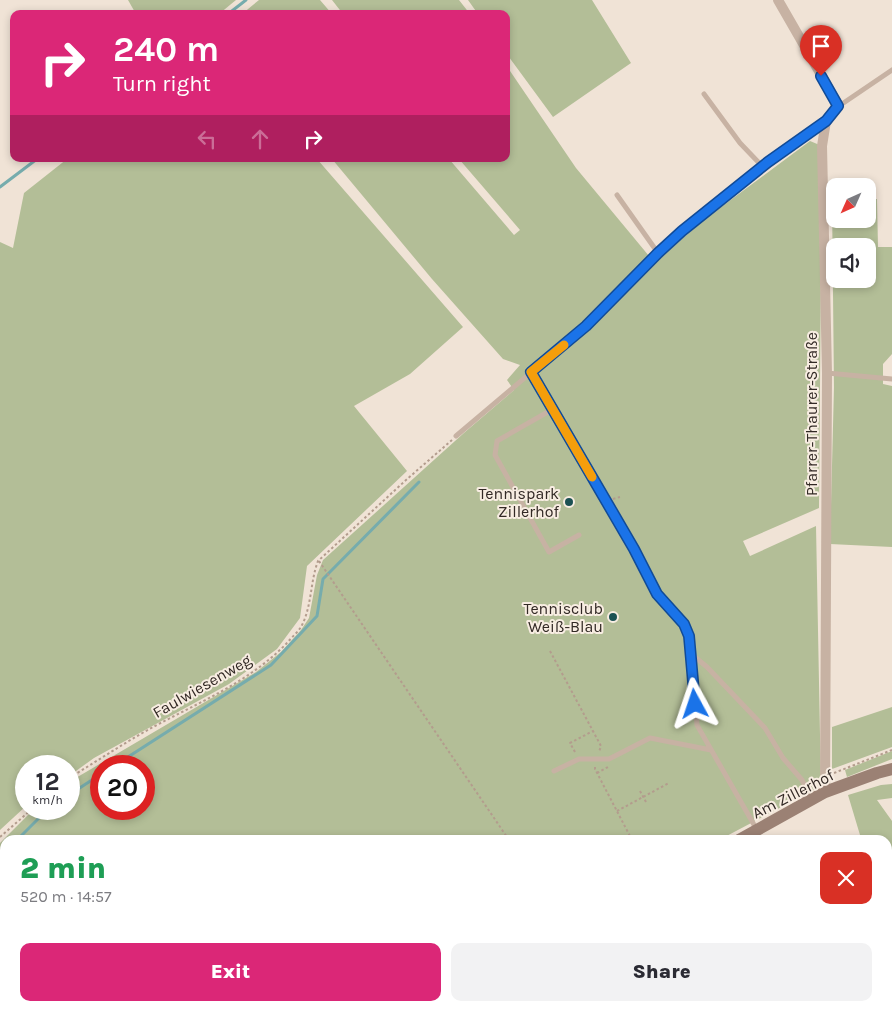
<!DOCTYPE html>
<meta charset="utf-8">
<style>
:root{--surface:#fff;--page:#f2f2f3;--text:#2b2b33;--muted:#7c7c81;--accent:#db2777}
body{margin:0;font-family:Karla,sans-serif;background:var(--page);color:var(--text);height:100vh;display:flex;flex-direction:column;font-size:19px;white-space:nowrap}
*{box-sizing:border-box;margin:0}
p{font-size:16px;color:var(--muted)}
.icon{flex:none;width:28px;height:28px;fill:none;stroke:currentColor;stroke-width:2;stroke-linecap:round;stroke-linejoin:round}
.map{position:relative;flex:1;overflow:hidden}
.sheet{position:absolute;left:0px;top:835px;width:892px;height:176px;display:flex;flex-direction:column;background:var(--surface);border-radius:15px 15px 0 0;box-shadow:0 2px 8px #0003}
.sheet>*{flex:none}
.banner{position:absolute;left:10px;top:10px;width:500px;height:152px;border-radius:10px;box-shadow:0 2px 8px #0003;background:#db2777;color:#fff;overflow:hidden}
.needle{width:32px;rotate:225deg}
.buttons{position:absolute;left:826px;top:178px;display:grid;gap:10px}
.buttons a{display:grid;place-items:center;width:50px;height:50px;border-radius:10px;background:var(--surface);box-shadow:0 2px 8px #0003;font-size:25px}
.speed{position:absolute;left:15px;top:755px;display:flex;gap:10px;font-size:25px;font-weight:700;text-align:center}
.speed>*{display:grid;place-content:center;width:65px;height:65px;border-radius:50%;background:var(--surface);box-shadow:0 2px 8px #0003;line-height:1}
.speed small{font-size:12px;font-weight:400}
.speed .limit{border:8px solid #d22;background:#fff;color:#111}
.pin{position:absolute;display:grid;place-items:center;width:42px;height:42px;color:#fff;margin:-51px -21px;border-radius:50% 50% 50% 0;rotate:-45deg;box-shadow:0 0 5px #0007}
.pin .icon{rotate:45deg}
.me{position:absolute;width:55px;margin:-28px;rotate:355deg;stroke-linejoin:round;filter:drop-shadow(0 0 4px #0008)}
.turn{display:flex;align-items:center;gap:18px;height:105px;padding:0 20px;font-size:22px}
.turn .icon{width:65px;height:65px;stroke-width:2.5}
.turn b{display:block;font-size:35px;line-height:42px}
.lanes{display:flex;align-items:center;height:48px;padding:0 20px;background:#0003;justify-content:center;gap:25px;direction:ltr}
.lanes .off{opacity:.35}
.round{display:grid;place-items:center;flex:none;width:52px;height:52px;border-radius:10px;background:var(--page)}
.headline{display:flex;align-items:center;justify-content:space-between;height:85px;padding:0 20px}
h1{font-size:30px;font-weight:800;line-height:38px;color:#1e9e55}
.cta{display:flex;gap:10px;margin-top:auto;padding:10px 20px}
.cta a{flex:1;height:58px;border-radius:10px;background:var(--accent);color:#fff;font-size:20px;font-weight:800;line-height:58px;text-align:center}
.cta a+a{background:var(--page);color:var(--text)}
.map>svg:first-child{display:block}
</style>
<div class="map">
<svg width="892" height="1011" viewBox="0 0 892 1011">
<rect width="100%" height="100%" fill="#f0e3d6"/>
<path fill="#b3be97" fill-rule="evenodd" d="M128,0H236L219,14H136Z
M259,0H320L332,14H242Z
M332,0H459L470,14H343Z
M468,0H592L631,63L553,117L506,53V14H478Z
M506,65L576,168L649,256L588,316L591,325L660,258L705,219L810,141L822,146L819,508L743,541L750,556L816,526L821,786L719,840H5V1006H482L476,1011H0V843L34,809H69V782L256,672L281,652L301,630L309,618L317,575L323,560L465,432L514,390L507,380L520,365L503,359L432,279L332,159H449L514,235L520,230L459,159H506ZM101,766H144V809H101Z
M67,159H317L463,327L410,374L354,406L407,471L307,566L300,618L277,649L229,684L94,758L69,776V766H26V806L0,830V242L13,248L24,193Z
M832,199H835V219H868V199H877L878,247H892V354L883,364V384L892,386V547L830,544L834,387ZM835,246H868V279H835Z
M892,707V747L832,769V727Z
M892,751V759L847,777L845,770Z
M892,784V798L877,800L892,821V872L888,875V840H851L860,835L848,795L881,785Z
M888,975L892,981V1011H692L698,1006H888Z
M526,1006H649L653,1011H520Z"/>
<g fill="none" stroke-linecap="round" stroke-linejoin="round">
<path stroke="#76acad" stroke-width="3" d="M228,14L246,0
M0,187L37,159
M114,766L271,665L317,616L323,579L419,482
M69,795L101,774
M17,840L48,809
M0,858L5,853"/>
<path stroke="#b39c8d" stroke-width="2" stroke-dasharray="2.5 2.5" stroke-linecap="butt" d="M613,499L620,497
M319,561L509,840
M550,651L601,746L599,752
M575,752L570,743L593,731
M595,767V769L632,840
M597,773L608,767
M834,773L892,750
M69,778C94,763 118,747 144,732C192,705 246,685 286,644C291,638 297,633 301,627C312,607 310,582 318,561L406,480L452,440
M640,791L646,802
M617,811L669,783
M0,837L32,809
M714,1006L717,1011
M514,1011L520,1006"/>
<path stroke="#c7b2a3" stroke-width="5" d="M704,94L740,143L763,167
M839,106L892,70
M531,372L634,549L657,594L684,624L689,636L697,725L757,830
M827,373L892,379
M553,409L497,441L495,455L549,552L579,535
M456,436L586,326L658,253L617,195
M690,653L707,667L765,728L783,758L802,780L812,799
M554,771L579,759H609L650,738L711,750"/>
<path stroke="#c7b2a3" stroke-width="10" d="M778,0L839,106L826,121L822,146L827,373L825,792
M658,253C710,205 768,162 826,121"/>
<path stroke="#9b8174" stroke-width="12" d="M739,840L825,792L877,773L892,769
M488,1011L494,1006"/>
</g>
<g fill="none" stroke-linecap="round" stroke-linejoin="round">
<g stroke="#114b97" stroke-width="12">
<path id="route" d="M695,704L689,636L684,624L657,594L634,549L531,372L586,326L658,253L682,231L768,162L826,121L838,106L821,76"/>
</g>
<use href="#route" stroke="#1a73e8" stroke-width="9"/>
<path stroke="#f59e0b" stroke-width="9" d="M564,345L531,372L592,477"/>
</g>
<g fill="#1b5153" stroke="#f8ede2" stroke-width="2">
<circle cx="569" cy="502" r="5"/>
<circle cx="613" cy="617" r="5"/>
</g>
<g text-anchor="middle" dominant-baseline="central" stroke-width="4" stroke-linejoin="round" paint-order="stroke">
<g font-size="16" fill="#322925" stroke="#f8ede2">
<text transform="translate(811 414) rotate(-90)">Pfarrer-Thaurer-Straße</text>
<text transform="translate(202 686) rotate(-30)">Faulwiesenweg</text>
<text transform="translate(793 794) rotate(-27)">Am Zillerhof</text>
</g>
<g font-size="16" fill="#322925" stroke="#f8ede2" text-anchor="end">
<text x="559" y="493">Tennispark<tspan x="559" dy="18">Zillerhof</tspan></text>
<text x="603" y="608">Tennisclub<tspan x="603" dy="18">Weiß-Blau</tspan></text>
</g>
</g>
</svg>
<div class="buttons">
<a><svg class="needle" viewBox="-14 -14 28 28"><path d="M0-13l5 13h-10z" fill="#e53935"/><path d="M0 13l5-13h-10z" fill="#7c7c81"/></svg></a>
<a><svg class="icon" aria-label="sound" viewBox="0 0 24 24"><path d="M4 9h4l5-4v14l-5-4H4zM17 9q2 3 0 6"/></svg></a>
</div>
<div class="speed"><div>12<small>km/h</small></div><div class="limit">20</div></div>
<div class="pin" style="left:821px;top:76px;background:#d93025"><svg class="icon" aria-label="arrive" viewBox="0 0 24 24"><path d="M6 21V4h12l-3 4 3 4H6"/></svg></div>
<svg class="me" style="left:695px;top:704px" viewBox="-20 -20 40 40"><path d="M0-17L14 15 0 8-14 15z" fill="#1a73e8" stroke="#fff" stroke-width="4"/></svg>
<div class="banner">
<div class="turn"><svg class="icon" aria-label="right" viewBox="0 0 24 24"><path d="M7 20v-9h11M14 6l5 5-5 5"/></svg><div><b>240 m</b>Turn right</div></div>
<div class="lanes"><svg class="icon off" aria-label="left" viewBox="0 0 24 24"><path d="M17 20v-9H6M10 6l-5 5 5 5"/></svg><svg class="icon off" aria-label="ahead" viewBox="0 0 24 24"><path d="M12 20V5M6 11l6-6 6 6"/></svg><svg class="icon" aria-label="right" viewBox="0 0 24 24"><path d="M7 20v-9h11M14 6l5 5-5 5"/></svg></div>
</div>
<section class="sheet">
<div class="headline"><div><h1>2 min</h1><p>520 m · 14:57</p></div><a class="round" style="background:#d93025;color:#fff"><svg class="icon" aria-label="close" viewBox="0 0 24 24"><path d="M6 6l12 12M18 6L6 18"/></svg></a></div>
<div class="cta"><a>Exit</a><a>Share</a></div>
</section>
</div>
